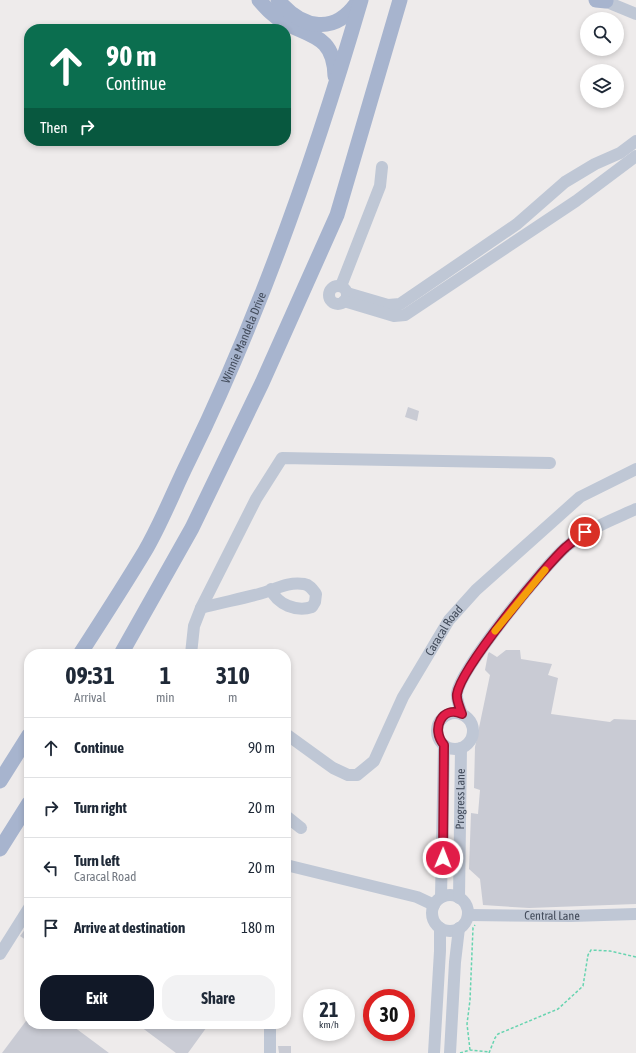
<!DOCTYPE html>
<style>
:root{--surface:#fff;--page:#f2f2f3;--text:#1f2937;--muted:#747a83;--line:#e0e1e3;--accent:#111827}
body{margin:0;font-family:"Asap Condensed",sans-serif;background:var(--page);color:var(--text);height:100vh;display:flex;flex-direction:column;font-size:15px;white-space:nowrap}
*{box-sizing:border-box;margin:0}
p{font-size:13px;color:var(--muted)}
.icon{flex:none;width:22px;height:22px;fill:none;stroke:currentColor;stroke-width:2;stroke-linecap:round;stroke-linejoin:round}
.map{position:relative;flex:1;overflow:hidden}
.side{position:absolute;left:24px;top:649px;width:267px;height:380px;display:flex;flex-direction:column;background:var(--surface);border-radius:16px;box-shadow:0 2px 6px #0003}
.side>*{flex:none}
.guide{position:absolute;left:24px;top:24px;width:267px;height:122px;border-radius:16px;box-shadow:0 2px 6px #0003;background:#0b6e4f;color:#fff;overflow:hidden}
.buttons{position:absolute;left:580px;top:12px;display:grid;gap:8px}
.buttons a{display:grid;place-items:center;width:44px;height:44px;border-radius:50%;background:var(--surface);box-shadow:0 2px 6px #0003;font-size:20px}
.speed{position:absolute;left:303px;top:989px;display:flex;gap:8px;font-size:20px;font-weight:700;text-align:center}
.speed>*{display:grid;place-content:center;width:52px;height:52px;border-radius:50%;background:var(--surface);box-shadow:0 2px 6px #0003;line-height:1}
.speed small{font-size:10px;font-weight:400}
.speed .limit{border:6px solid #d22;background:#fff;color:#111}
.pin{position:absolute;display:grid;place-items:center;width:34px;height:34px;color:#fff;margin:-17px;border:2px solid #fff;border-radius:50%;box-shadow:0 1px 4px #0007}
.me{position:absolute;width:44px;margin:-22px;rotate:1deg;stroke-linejoin:round;filter:drop-shadow(0 0 3px #0008)}
.turn{display:flex;align-items:center;gap:14px;height:84px;padding:0 16px;font-size:18px}
.turn .icon{width:52px;height:52px;stroke-width:2.5}
.turn b{display:block;font-size:28px;line-height:34px}
.then{display:flex;align-items:center;height:38px;padding:0 16px;background:#0003;gap:8px;font-size:15px}
.eta{display:flex;justify-content:space-evenly;align-items:center;height:68px;text-align:center}
.eta b{font-size:24px;font-weight:700;line-height:28px}
.primary-button{display:flex;gap:8px;margin-top:auto;padding:8px 16px}
.primary-button a{flex:1;height:46px;border-radius:16px;background:var(--accent);color:#fff;font-size:16px;font-weight:700;line-height:46px;text-align:center}
.primary-button a+a{background:var(--page);color:var(--text)}
ul{padding:0;list-style:none}
li{display:flex;align-items:center;gap:12px;height:60px;padding:0 16px;border-top:1px solid var(--line)}
li div{flex:1}
li b{display:block;font-size:15px}
li em{font-style:normal}
.map>svg:first-child{display:block}
</style>
<div class="map">
<svg width="636" height="1053" viewBox="0 0 636 1053">
<rect width="100%" height="100%" fill="#eeebeb"/>
<path fill="#c9cbd4" d="M408,407L419,411L417,421L405,417Z
M506,650H520L521,659L552,664L548,675L558,678L551,714L610,722L614,719L636,720V904L529,908L483,905L480,879L469,869L471,813L478,814L480,790L474,788L475,747L490,675L485,670L488,654L489,652L497,657Z
M29,924V942L20,936Z
M29,1017V1024H70L109,1053H2Z
M137,1024H209L188,1053H176Z
M278,1046H291V1053H279Z"/>
<g fill="none" stroke-linecap="round" stroke-linejoin="round">
<path stroke="#67d4b0" stroke-width="1.5" stroke-dasharray="3 2" stroke-linecap="butt" d="M470,1050L467,1024L470,1000L473,928L475,925
M460,1053L470,1050L490,1052
M489,1053L495,1038L498,1034L558,1009L583,986L588,955L591,950L610,951L636,957"/>
<g stroke="#bfc7d5" stroke-width="12">
<path d="M602,0L636,14"/>
<path d="M341,286L380,186L382,167"/>
<circle cx="338" cy="295" r="9"/>
<path d="M347,293L388,305L400,304L517,224L565,182L595,164L620,153L636,141"/>
<path d="M344,301L394,316L405,315L576,201L636,156"/>
<path d="M201,608L256,499L282,458L550,463"/>
<path d="M191,654L194,626L201,608C220,603 240,599 259,594C274,590 288,581 304,584C310,585 313,590 316,594L315,602L312,607C297,612 277,605 271,589"/>
<circle cx="455" cy="731" r="18"/>
<path d="M462,714C460,708 456,700 457,693C461,668 545,565 566,547C587,529 612,520 636,509"/>
<path id="s1" d="M286,734L333,768L348,775H357L374,761L403,697L449,620L476,590L580,497L636,469"/>
<path d="M286,816L301,828"/>
<path d="M286,865L417,897L434,905"/>
<circle cx="450" cy="913" r="18"/>
<path d="M441,897L444,745"/>
<path id="s2" d="M459,898L461,748"/>
<path id="s3" d="M468,915L571,916L636,914"/>
<path d="M0,954L29,908"/>
<path d="M270,1053V1024"/>
<path d="M434,1053L440,951V928"/>
<path d="M450,1053L455,962L459,928"/>
</g>
<g stroke="#a7b4ce" stroke-width="15">
<path d="M259,0C267,9 274,17 285,23C313,37 334,37 335,76"/>
<path d="M278,0C302,29 335,36 358,1"/>
<path d="M596,0L606,1"/>
<path id="s4" d="M80,654C102,620 124,586 145,551C162,522 174,490 189,460C261,313 315,158 361,0"/>
<path d="M121,654L192,528L262,383L337,215L400,0"/>
<path d="M0,781L29,735"/>
<path d="M0,849L29,803"/>
</g>
</g>
<g fill="none" stroke-linecap="round" stroke-linejoin="round">
<g stroke="#92132f" stroke-width="10">
<path id="route" d="M443,858L444,745C430,728 443,705 462,714C460,708 456,700 457,694C461,668 544,567 566,547C572,542 579,537 585,532"/>
</g>
<use href="#route" stroke="#e11d48" stroke-width="7"/>
<path stroke="#f59e0b" stroke-width="7" d="M495,631L545,570"/>
</g>
<g text-anchor="middle" dominant-baseline="central" stroke-width="3.5" stroke-linejoin="round" paint-order="stroke">
<g font-size="12" fill="#424b5a" stroke="#fff">
<text stroke="none"><textPath href="#s4" startOffset="357">Winnie Mandela Drive</textPath></text>
<text stroke="none"><textPath href="#s1" startOffset="254">Caracal Road</textPath></text>
<text stroke="none"><textPath href="#s2" startOffset="99">Progress Lane</textPath></text>
<text stroke="none"><textPath href="#s3" startOffset="84">Central Lane</textPath></text>
</g>
</g>
</svg>
<div class="buttons">
<a><svg class="icon" aria-label="search" viewBox="0 0 24 24"><circle cx="10" cy="10" r="6"/><path d="M15 15l6 6"/></svg></a>
<a><svg class="icon" aria-label="layers" viewBox="0 0 24 24"><path d="M12 4l9 5-9 5-9-5zM3 14l9 5 9-5"/></svg></a>
</div>
<div class="speed"><div>21<small>km/h</small></div><div class="limit">30</div></div>
<div class="pin" style="left:585px;top:532px;background:#d93025"><svg class="icon" aria-label="arrive" viewBox="0 0 24 24"><path d="M6 21V4h12l-3 4 3 4H6"/></svg></div>
<svg class="me" style="left:443px;top:858px" viewBox="-20 -20 40 40"><circle r="17" fill="#e11d48" stroke="#fff" stroke-width="3"/><path d="M0-11L8 9 0 5-8 9z" fill="#fff"/></svg>
<div class="guide">
<div class="turn"><svg class="icon" aria-label="ahead" viewBox="0 0 24 24"><path d="M12 20V5M6 11l6-6 6 6"/></svg><div><b>90 m</b>Continue</div></div>
<div class="then">Then<svg class="icon" aria-label="right" viewBox="0 0 24 24"><path d="M7 20v-9h11M14 6l5 5-5 5"/></svg></div>
</div>
<section class="side">
<div class="eta">
<div><b>09:31</b><p>Arrival</p></div>
<div><b>1</b><p>min</p></div>
<div><b>310</b><p>m</p></div>
</div>
<ul>
<li><svg class="icon" aria-label="ahead" viewBox="0 0 24 24"><path d="M12 20V5M6 11l6-6 6 6"/></svg><div><b>Continue</b></div><em>90 m</em></li>
<li><svg class="icon" aria-label="right" viewBox="0 0 24 24"><path d="M7 20v-9h11M14 6l5 5-5 5"/></svg><div><b>Turn right</b></div><em>20 m</em></li>
<li><svg class="icon" aria-label="left" viewBox="0 0 24 24"><path d="M17 20v-9H6M10 6l-5 5 5 5"/></svg><div><b>Turn left</b><p>Caracal Road</p></div><em>20 m</em></li>
<li><svg class="icon" aria-label="arrive" viewBox="0 0 24 24"><path d="M6 21V4h12l-3 4 3 4H6"/></svg><div><b>Arrive at destination</b></div><em>180 m</em></li>
</ul>
<div class="primary-button"><a>Exit</a><a>Share</a></div>
</section>
</div>
